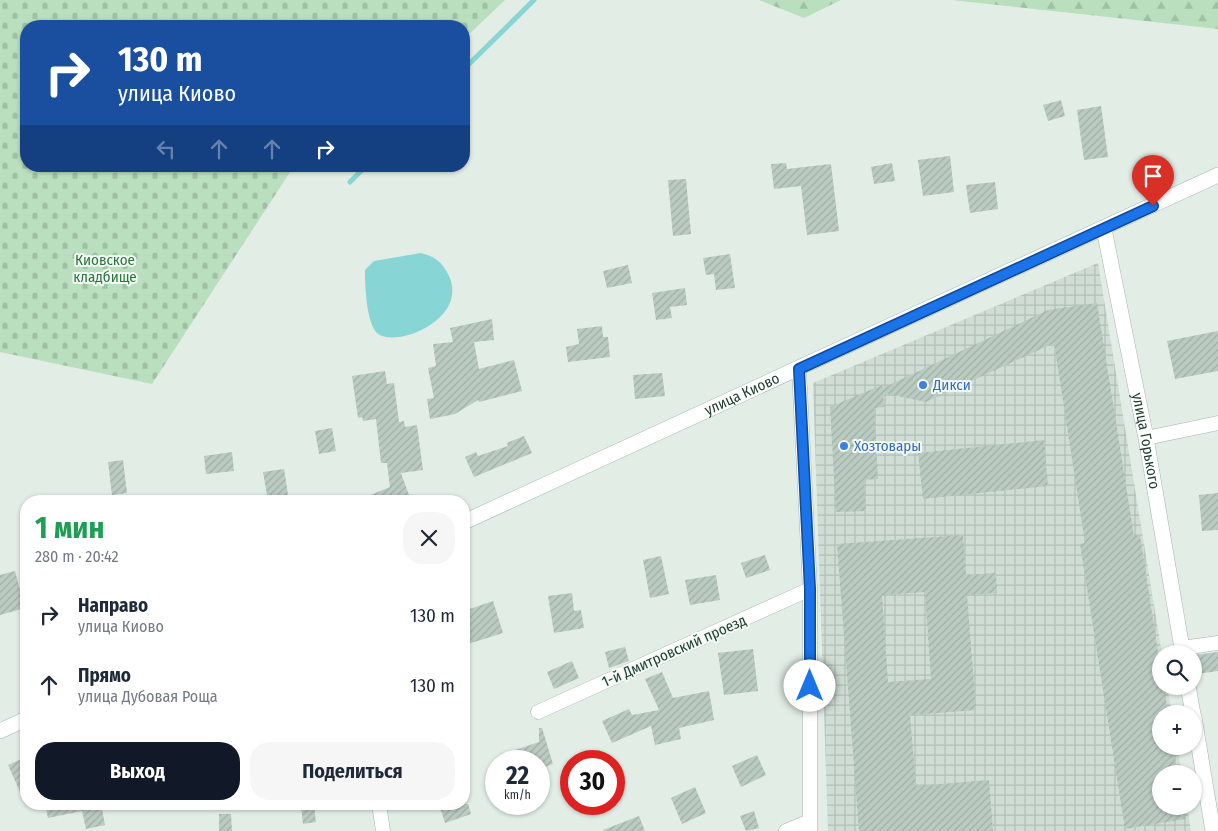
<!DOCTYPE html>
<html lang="ru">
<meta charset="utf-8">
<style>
:root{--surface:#fff;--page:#f6f6f7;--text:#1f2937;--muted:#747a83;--accent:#111827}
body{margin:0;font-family:"Fira Sans Condensed",sans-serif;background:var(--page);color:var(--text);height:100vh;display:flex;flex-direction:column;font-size:19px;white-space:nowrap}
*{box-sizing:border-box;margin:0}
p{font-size:16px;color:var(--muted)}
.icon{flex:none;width:28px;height:28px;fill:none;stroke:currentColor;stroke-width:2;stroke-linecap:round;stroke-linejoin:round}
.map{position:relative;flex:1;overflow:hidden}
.sheet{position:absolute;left:20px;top:495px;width:450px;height:315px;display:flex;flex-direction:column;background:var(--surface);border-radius:20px;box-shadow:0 1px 4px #0004}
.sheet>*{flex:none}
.top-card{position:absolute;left:20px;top:20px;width:450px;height:152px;border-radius:20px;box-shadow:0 1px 4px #0004;background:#1a4fa0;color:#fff;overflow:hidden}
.tools{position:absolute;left:1152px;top:645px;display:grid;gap:10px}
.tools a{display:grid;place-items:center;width:50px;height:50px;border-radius:50%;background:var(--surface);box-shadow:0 1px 4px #0004;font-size:25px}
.speed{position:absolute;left:485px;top:750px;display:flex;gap:10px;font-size:25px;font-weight:700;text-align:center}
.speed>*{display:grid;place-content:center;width:65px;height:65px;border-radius:50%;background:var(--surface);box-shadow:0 1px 4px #0004;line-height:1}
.speed small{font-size:12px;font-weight:400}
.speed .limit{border:8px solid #d22;background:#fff;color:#111}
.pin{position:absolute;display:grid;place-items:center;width:42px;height:42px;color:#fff;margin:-51px -21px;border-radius:50% 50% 50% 0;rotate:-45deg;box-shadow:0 0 5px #0007}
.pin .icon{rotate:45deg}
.me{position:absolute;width:55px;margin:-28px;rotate:0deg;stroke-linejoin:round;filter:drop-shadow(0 0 4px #0008)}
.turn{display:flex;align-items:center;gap:18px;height:105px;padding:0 15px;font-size:22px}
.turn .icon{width:65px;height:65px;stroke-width:2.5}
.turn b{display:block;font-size:35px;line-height:42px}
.lanes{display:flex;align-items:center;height:48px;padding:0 15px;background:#0003;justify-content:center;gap:25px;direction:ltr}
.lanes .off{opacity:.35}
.round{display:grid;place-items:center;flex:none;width:52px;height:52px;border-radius:20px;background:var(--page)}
.headline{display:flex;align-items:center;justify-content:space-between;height:85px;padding:0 15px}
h1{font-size:30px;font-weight:700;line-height:38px;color:#1e9e55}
.action{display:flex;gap:10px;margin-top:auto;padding:10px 15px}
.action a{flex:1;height:58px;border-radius:20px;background:var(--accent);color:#fff;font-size:20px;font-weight:700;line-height:58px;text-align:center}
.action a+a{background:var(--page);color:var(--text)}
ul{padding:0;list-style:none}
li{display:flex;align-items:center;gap:15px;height:70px;padding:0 15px}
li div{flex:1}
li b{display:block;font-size:19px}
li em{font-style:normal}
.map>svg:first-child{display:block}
</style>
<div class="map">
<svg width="1218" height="831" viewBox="0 0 1218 831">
<defs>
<pattern id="industrial-grid" width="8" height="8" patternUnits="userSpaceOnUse" patternTransform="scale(1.25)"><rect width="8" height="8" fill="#d0ddd5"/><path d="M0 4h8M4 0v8" fill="none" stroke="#b2bfb7"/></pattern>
<pattern id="forest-firs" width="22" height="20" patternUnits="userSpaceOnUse" patternTransform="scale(1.25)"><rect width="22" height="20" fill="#badfbe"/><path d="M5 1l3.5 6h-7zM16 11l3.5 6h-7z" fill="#a0c0a4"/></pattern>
<pattern id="cemetery-stones" width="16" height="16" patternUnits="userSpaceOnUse" patternTransform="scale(1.25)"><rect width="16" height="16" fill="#badfbe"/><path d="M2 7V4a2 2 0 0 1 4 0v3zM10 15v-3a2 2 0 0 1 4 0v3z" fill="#a0c0a4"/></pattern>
<pattern id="building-hatch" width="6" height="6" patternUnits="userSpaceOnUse" patternTransform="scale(1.25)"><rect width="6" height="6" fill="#bacbc1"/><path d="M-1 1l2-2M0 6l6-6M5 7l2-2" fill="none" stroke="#a0afa6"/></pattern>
</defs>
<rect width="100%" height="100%" fill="#e2ede6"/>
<path fill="url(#industrial-grid)" d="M1098,263L1162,654L1161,686H1167L1172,714H1161V746H1177L1182,774H1161V806H1187L1191,831H828L813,383Z"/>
<path fill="url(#forest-firs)" d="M759,0H841L804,18Z
M952,0H1218V29Z"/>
<path fill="url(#cemetery-stones)" d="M0,0H505L464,39V26H26V166H294L152,384L0,352Z"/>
<path fill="#87d5d4" d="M421,253C436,257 442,262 449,276C469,320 394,349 377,333C366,322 365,285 365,270L374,261Z"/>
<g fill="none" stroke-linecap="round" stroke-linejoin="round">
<path stroke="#87d5d4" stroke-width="5" d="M464,69L534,0
M350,182L366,166"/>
</g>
<path fill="url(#building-hatch)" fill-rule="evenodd" d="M1061,100L1065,116L1048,121L1043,105Z
M1101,106L1108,157L1084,160L1077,110Z
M950,156L954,192L923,196L918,160Z
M786,163L787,169L831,164L839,231L807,235L801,186L774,189L771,164Z
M892,163L895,181L874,184L871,167Z
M686,179L691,234L673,236L668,180Z
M995,182L998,209L970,213L966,185Z
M730,254L735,288L716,290L714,274L706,275L703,258Z
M628,265L632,283L607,288L603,271Z
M685,288L687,305L670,307L672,318L656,320L652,293Z
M1097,303L1134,536L1140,535L1161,672V686H1164L1168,714H1161V746H1173L1177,774H1161V806H1183L1185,819L1125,829L1080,544L1085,543L1054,343L926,402L883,393L884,407L874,408L878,479L864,480L866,511L836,512L830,407L882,385L883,388L1048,310Z
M492,319L494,340L474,342L479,369L514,360L522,391L479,402L478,400L455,414L430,419L427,399L434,398L428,368L436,366L433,344L453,342L450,328Z
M602,326L603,337H608L610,357L568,362L566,347L579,344L577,329Z
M1218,331V371L1175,379L1167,341Z
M385,371L387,384L394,383L399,422L404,421L405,427L417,425L423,470L401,473L411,501H356L390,487L387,463H381L376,419L363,421L362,417L358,418L352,376Z
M662,373L665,396L635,399L633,375Z
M332,428L336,451L319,454L315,431Z
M524,436L532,453L474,477L465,457L476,452L478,456L508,446L507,443Z
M1044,440L1048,486L923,499L918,453Z
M232,452L234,471L206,474L204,456Z
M123,460L127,493L112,495L108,462Z
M284,469L289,501H268L263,472Z
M1218,493V530L1202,531L1199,495Z
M963,535L966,575L996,573L997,593L967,595L976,710L910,715L916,786L989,780L993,831H859L837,544ZM925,592L931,679L888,682L882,595Z
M765,555L770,570L746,578L741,563Z
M661,556L669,594L650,598L643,560Z
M15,571L25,608L0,615V575Z
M716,575L720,600L690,605L685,580Z
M572,593L574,611L581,610L584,628L554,633L548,596Z
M493,601L503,633L468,644L464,630V611Z
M625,647L629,661L609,668L605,652Z
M753,649L758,691L724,695L718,653Z
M1218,652V671L1197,674L1194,655Z
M572,661L579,678L554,689L547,672Z
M662,672L673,698L709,691L714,720L679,728L681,739L655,745L651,726L612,743L602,721L629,709L632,715L659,710L645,679Z
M539,728H542L553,764L539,769V761H519L515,750L539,742Z
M757,755L766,775L741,787L732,766Z
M26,757V805L8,765Z
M695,787L706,813L682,824L671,798Z
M45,804H87L88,806L101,804L105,825L86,829L82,811L48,818Z
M439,804H468L471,814L445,823Z
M314,805L316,822L303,824L301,807Z
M754,811L759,828L746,831L740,816Z
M219,814H231L232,831H219Z
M639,816L645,831H604L603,830Z"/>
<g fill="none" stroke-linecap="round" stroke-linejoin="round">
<g stroke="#a4b5ac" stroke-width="15">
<path id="minor" d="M799,369L810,589V831
M1146,438L1218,423
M1182,648L1218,643
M538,712L810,589
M379,804L383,831
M786,831L810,821"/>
</g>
<g stroke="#a4b5ac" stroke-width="16">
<g id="tertiary">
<path id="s1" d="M1104,229L1146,438L1183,654"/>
<path d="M1188,686L1193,714"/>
<path d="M1194,717L1213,831"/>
</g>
</g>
<g stroke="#a2bcaf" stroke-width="16">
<g id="secondary">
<path id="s2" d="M464,522L1218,175"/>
<path d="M0,731L26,719"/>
</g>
</g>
<use href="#minor" stroke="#fff" stroke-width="14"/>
<use href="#tertiary" stroke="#fff" stroke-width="15"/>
<use href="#secondary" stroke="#fff" stroke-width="15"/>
</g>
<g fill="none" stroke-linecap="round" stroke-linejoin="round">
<g stroke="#114b97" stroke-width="12">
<path id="route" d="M810,686V589L799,369L1153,206"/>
</g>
<use href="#route" stroke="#1a73e8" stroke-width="9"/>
</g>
<g fill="#3f7fe0" stroke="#f3f9f5" stroke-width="2">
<circle cx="923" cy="385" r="5"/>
<circle cx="844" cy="446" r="5"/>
</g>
<g text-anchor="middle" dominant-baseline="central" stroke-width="4" stroke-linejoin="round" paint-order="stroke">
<g font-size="15" fill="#29783b" stroke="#f3f9f5">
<text x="105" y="260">Киовское<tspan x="105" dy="17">кладбище</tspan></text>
</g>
<g font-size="15" fill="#366cbe" stroke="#f3f9f5" text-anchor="start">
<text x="933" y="385">Дикси</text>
<text x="854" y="446">Хозтовары</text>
</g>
<g font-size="15" fill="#213f32" stroke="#f3f9f5">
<text stroke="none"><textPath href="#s2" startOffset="306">улица Киово</textPath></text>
<text stroke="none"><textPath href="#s1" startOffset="216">улица Горького</textPath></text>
<text transform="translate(674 651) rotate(-24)">1-й Дмитровский проезд</text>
</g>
</g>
</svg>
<div class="tools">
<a><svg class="icon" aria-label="search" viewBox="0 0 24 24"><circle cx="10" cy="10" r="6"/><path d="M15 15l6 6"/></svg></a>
<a>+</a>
<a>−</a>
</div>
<div class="speed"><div>22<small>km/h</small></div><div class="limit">30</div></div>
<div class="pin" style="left:1153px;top:206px;background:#d93025"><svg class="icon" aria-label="arrive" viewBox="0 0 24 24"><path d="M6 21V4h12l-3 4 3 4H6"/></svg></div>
<svg class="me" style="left:810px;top:686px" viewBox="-20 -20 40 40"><circle r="19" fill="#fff"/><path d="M0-13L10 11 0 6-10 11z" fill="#1a73e8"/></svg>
<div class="top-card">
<div class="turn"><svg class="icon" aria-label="right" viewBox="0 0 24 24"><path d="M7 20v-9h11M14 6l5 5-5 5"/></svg><div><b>130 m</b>улица Киово</div></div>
<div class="lanes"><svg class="icon off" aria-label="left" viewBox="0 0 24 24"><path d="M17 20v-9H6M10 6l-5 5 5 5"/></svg><svg class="icon off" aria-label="ahead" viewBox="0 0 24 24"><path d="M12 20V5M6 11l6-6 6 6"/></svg><svg class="icon off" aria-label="ahead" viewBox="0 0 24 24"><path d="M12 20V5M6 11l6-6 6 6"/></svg><svg class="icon" aria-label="right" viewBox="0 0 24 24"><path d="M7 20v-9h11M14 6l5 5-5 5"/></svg></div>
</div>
<section class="sheet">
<div class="headline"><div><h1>1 мин</h1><p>280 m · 20:42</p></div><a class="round"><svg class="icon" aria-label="close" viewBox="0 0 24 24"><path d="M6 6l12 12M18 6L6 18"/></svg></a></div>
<ul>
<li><svg class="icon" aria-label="right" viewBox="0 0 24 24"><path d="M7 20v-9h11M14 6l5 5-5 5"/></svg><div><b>Направо</b><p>улица Киово</p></div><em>130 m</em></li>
<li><svg class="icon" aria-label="ahead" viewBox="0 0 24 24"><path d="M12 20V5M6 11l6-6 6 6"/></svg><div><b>Прямо</b><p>улица Дубовая Роща</p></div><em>130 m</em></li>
</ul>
<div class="action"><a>Выход</a><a>Поделиться</a></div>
</section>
</div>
